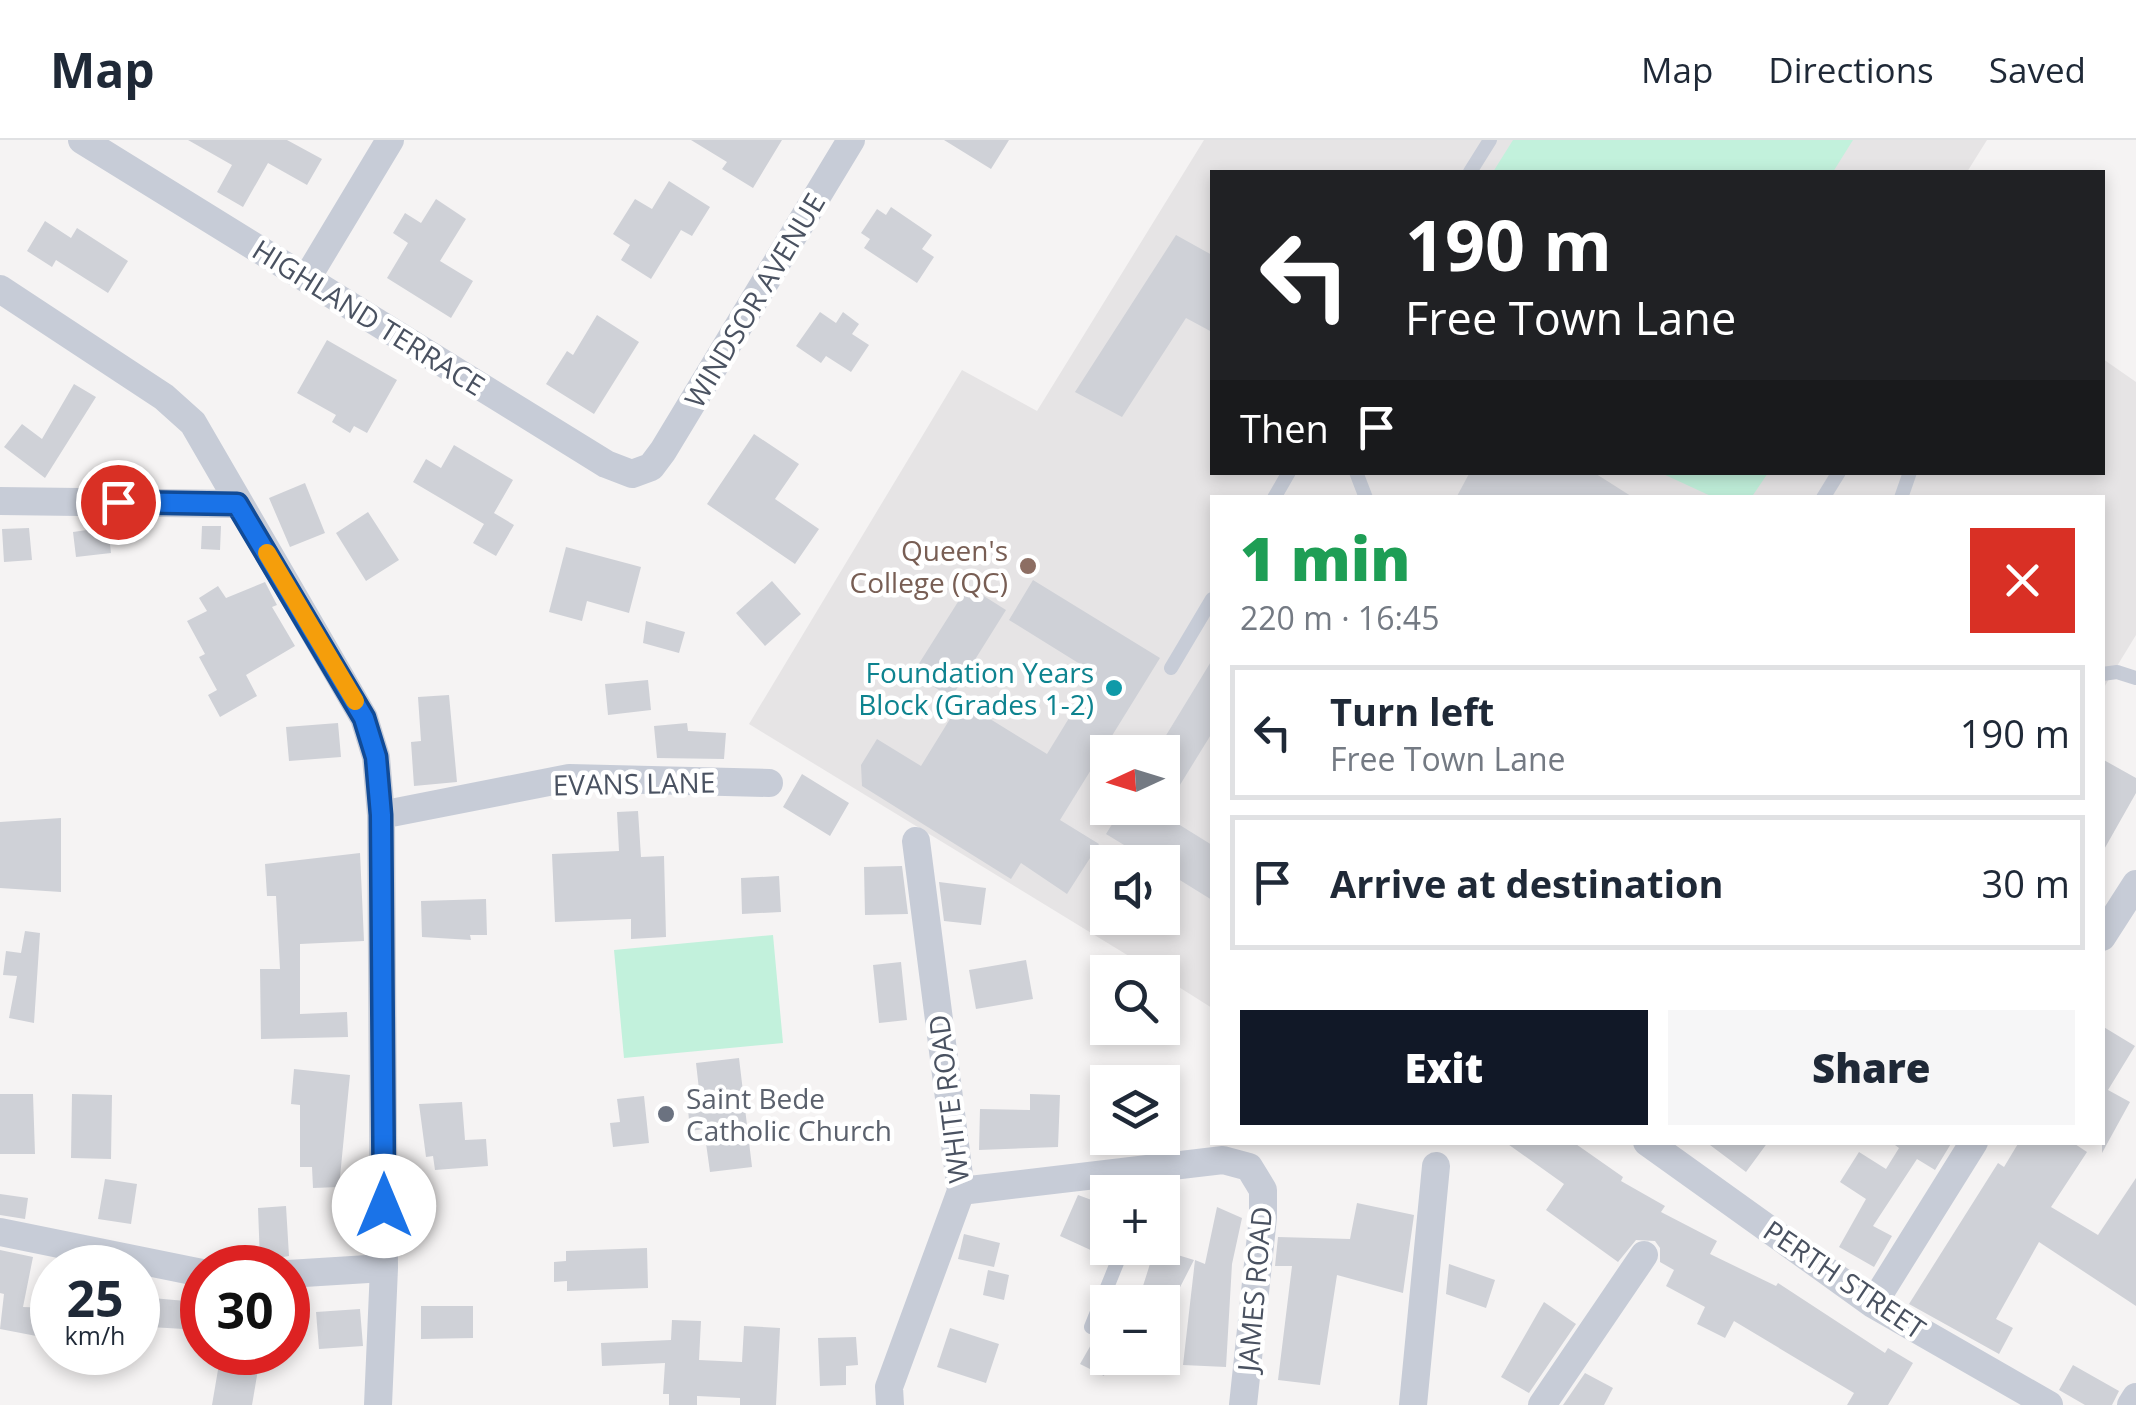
<!DOCTYPE html>
<meta charset="utf-8">
<style>
:root{--surface:#fff;--page:#f6f6f7;--text:#1f2937;--muted:#747a83;--line:#e0e1e3;--accent:#111827}
body{margin:0;font-family:"Open Sans",sans-serif;background:var(--page);color:var(--text);height:100vh;display:flex;flex-direction:column;font-size:38px;white-space:nowrap}
*{box-sizing:border-box;margin:0}
p{font-size:32px;color:var(--muted)}
.icon{flex:none;width:55px;height:55px;fill:none;stroke:currentColor;stroke-width:2;stroke-linecap:round;stroke-linejoin:round}
.map{position:relative;flex:1;overflow:hidden}
.drawer{position:absolute;left:1210px;top:355px;width:895px;height:650px;display:flex;flex-direction:column;background:var(--surface);border-radius:0px;box-shadow:0 5px 15px #0003}
.drawer>*{flex:none}
.hud{position:absolute;left:1210px;top:30px;width:895px;height:305px;border-radius:0px;box-shadow:0 5px 15px #0003;background:#202124;color:#fff;overflow:hidden}
.needle{width:65px;rotate:266deg}
.buttons{position:absolute;left:1090px;top:595px;display:grid;gap:20px}
.buttons a{display:grid;place-items:center;width:90px;height:90px;border-radius:0px;background:var(--surface);box-shadow:0 5px 15px #0003;font-size:50px}
.speed{position:absolute;left:30px;top:1105px;display:flex;gap:20px;font-size:50px;font-weight:700;text-align:center}
.speed>*{display:grid;place-content:center;width:130px;height:130px;border-radius:50%;background:var(--surface);box-shadow:0 5px 15px #0003;line-height:1}
.speed small{font-size:25px;font-weight:400}
.speed .limit{border:15px solid #d22;background:#fff;color:#111}
.pin{position:absolute;display:grid;place-items:center;width:85px;height:85px;color:#fff;margin:-42px;border:5px solid #fff;border-radius:50%;box-shadow:0 2px 10px #0007}
.me{position:absolute;width:110px;margin:-55px;rotate:0deg;stroke-linejoin:round;filter:drop-shadow(0 0 8px #0008)}
.turn{display:flex;align-items:center;gap:35px;height:210px;padding:0 30px;font-size:45px}
.turn .icon{width:130px;height:130px;stroke-width:2.5}
.turn b{display:block;font-size:70px;line-height:85px}
.then{display:flex;align-items:center;height:95px;padding:0 30px;background:#0003;gap:20px;font-size:38px}
.round{display:grid;place-items:center;flex:none;width:105px;height:105px;border-radius:0px;background:var(--page)}
.headline{display:flex;align-items:center;justify-content:space-between;height:170px;padding:0 30px}
h1{font-size:60px;font-weight:800;line-height:75px;color:#1e9e55}
.cta{display:flex;gap:20px;margin-top:auto;padding:20px 30px}
.cta a{flex:1;height:115px;border-radius:0px;background:var(--accent);color:#fff;font-size:40px;font-weight:800;line-height:115px;text-align:center}
.cta a+a{background:var(--page);color:var(--text)}
ul{padding:0;list-style:none}
li{display:flex;align-items:center;gap:30px;height:135px;margin:0 20px 15px;padding:0 10px;border:5px solid var(--line);border-radius:0px}
li div{flex:1}
li b{display:block;font-size:38px}
li em{font-style:normal}
header{display:flex;align-items:center;gap:60px;box-sizing:border-box;height:140px;padding:0 50px;background:var(--surface);border-bottom:2px solid var(--line)}
header strong{font-size:48px}
nav{display:flex;gap:55px;margin-inline-start:auto;font-size:35px}
.map>svg:first-child{display:block}
</style>
<header>
<strong>Map</strong>
<nav><a>Map</a><a>Directions</a><a>Saved</a></nav>
</header>
<div class="map">
<svg width="2136" height="1265" viewBox="0 0 2136 1265">
<rect width="100%" height="100%" fill="#f5f3f3"/>
<path fill="#e6e4e5" fill-rule="evenodd" d="M1204,0H1987L1967,32H1212V332H2102L2103,219L2136,242V495L2103,549L2102,358H1212V868L1163,837L1162,832H1155L749,584L962,230L1037,271ZM1108,612H1162V668H1108ZM1108,722H1162V778H1108Z"/>
<path fill="#c2f1dc" d="M1513,0H1853L1833,32H1493Z
M1661,333H1768L1751,358L1713,357Z
M773,795L783,903L624,918L614,810Z"/>
<path fill="#cfd1d7" d="M188,0H287L322,19L307,45L268,23L243,67L217,52L232,25Z
M691,0H782L753,48L722,29L727,22Z
M944,0H1009L991,29Z
M669,41L710,67L692,96L681,90L651,139L621,120L630,105L613,94L635,59L652,69Z
M436,59L466,79L440,121L473,141L451,178L387,138L408,103L393,93L405,73L421,83Z
M891,67L932,95L922,109L934,117L917,143L864,108L870,99L861,93L877,69L886,75Z
M45,81L71,98L77,88L128,121L108,153L56,120L52,127L27,111Z
M1176,95L1212,115V192L1186,178L1122,277L1075,252Z
M820,172L836,183L843,172L859,184L852,194L869,205L851,232L826,216L821,223L796,206Z
M597,175L639,202L594,274L546,244L567,211L573,215Z
M327,200L397,240L367,293L354,286L350,293L332,282L336,275L297,253Z
M74,244L96,257L45,338L4,307L22,284L42,299Z
M754,294L799,324L775,359L819,389L795,424L707,364Z
M454,305L513,340L494,373L514,385L496,416L473,403L484,384L413,342L426,319L441,328Z
M1470,332H1593L1634,358H1456Z
M305,343L325,393L290,407L269,358Z
M368,372L399,420L366,441L336,393Z
M202,386H221L220,410L201,409Z
M108,387L111,413L76,417L73,392Z
M29,388L32,420L4,422L2,389Z
M566,407L641,427L629,473L587,461L582,481L549,472Z
M1033,440L1160,518L1060,680L1099,704L1067,754L1021,723L1011,739L862,646L861,625L877,599L921,626L961,561L1047,614L1096,534L1009,480Z
M772,441L801,474L765,506L736,473Z
M265,442L277,465L272,467L295,506L246,535L257,556L220,577L208,555L217,550L199,517L205,514L187,481L207,471L199,458L218,446L226,458Z
M968,446L1006,470L951,558L913,533Z
M646,481L685,492L679,513L643,503Z
M1212,520V593L1162,674L1212,705V760L1162,729V722H1152L1106,694L1122,668H1162V602Z
M648,540L651,570L608,575L605,544Z
M449,555L457,642L414,646L411,602L421,601L418,557Z
M338,583L341,617L289,621L286,587Z
M687,583L688,591L726,593L724,619L657,618L654,586Z
M2102,619L2136,638V653L2102,713Z
M802,634L849,663L830,696L783,667Z
M638,671L641,717L664,716L666,797L631,799V779L555,782L552,714L619,711L617,672Z
M61,678V752L0,748V682Z
M360,713L364,801L300,804V874L347,872L348,897L261,899L260,829H280L276,756H267L265,724Z
M902,726L908,774L865,775L864,727Z
M779,736L781,772L742,774L741,738Z
M939,742L986,748L981,785L944,781Z
M486,759L487,795H470L471,800L422,797L421,761Z
M25,791L40,793L34,883L9,878L17,836L3,835L6,811L21,813Z
M1026,820L1033,859L976,869L969,830Z
M901,822L907,880L879,883L873,825Z
M2102,886L2135,906L2108,950L2130,962L2102,1013Z
M739,918L752,1027L710,1032L704,989L690,991L688,969L701,967L696,923Z
M294,929L350,935L339,1047L313,1048L312,1027H300V965L291,964Z
M0,954H33L35,1014H0Z
M72,954L112,955L111,1019L71,1018Z
M1030,954L1060,955L1058,1007L979,1010L980,969L1030,970Z
M644,956L649,1003L613,1007L610,983L620,982L617,959Z
M462,962L465,1000L486,999L488,1026L435,1030L433,1016L426,1017L419,964Z
M1505,1002H1573L1623,1037L1621,1041L1665,1066L1661,1072L1717,1101L1710,1114L1776,1146L1778,1143L1885,1213L1888,1208L1913,1223L1888,1265H1847L1854,1253L1734,1181L1725,1198L1697,1184L1705,1167L1666,1146L1674,1130L1660,1122V1108L1655,1101L1636,1100L1618,1122L1546,1070L1564,1044Z
M1706,1002H1768L1746,1032Z
M1891,1002H1952L1935,1030L1917,1019L1873,1086L1892,1096L1874,1127L1839,1107L1866,1059L1840,1042L1859,1012L1886,1029L1899,1008Z
M2019,1002H2072L2087,1012L2051,1067L2098,1095L2136,1038V1166L2039,1102L1996,1179L2013,1188L1999,1214L1909,1164L1998,1023L2004,1027Z
M105,1039L137,1044L131,1084L98,1079Z
M0,1054L28,1058L25,1079L0,1075Z
M1078,1055L1108,1066V1118L1060,1096Z
M1357,1063L1414,1075L1403,1153L1337,1135L1320,1245L1278,1240L1292,1126H1275L1278,1097L1350,1099Z
M286,1066L289,1116L260,1121L258,1068Z
M1217,1067L1242,1078L1232,1124L1226,1227L1183,1225L1195,1120L1205,1124Z
M964,1094L1000,1103L994,1127L958,1119Z
M647,1108L648,1148L567,1151V1141L554,1142V1122L566,1121V1111Z
M1155,1108L1194,1120L1175,1157L1143,1146Z
M0,1110L33,1117L23,1167L52,1168V1199L0,1189L4,1154L0,1153Z
M1449,1124L1495,1140L1486,1168L1446,1154Z
M988,1130L1009,1135L1004,1160L983,1155Z
M152,1158L186,1161L184,1189L150,1187Z
M1544,1162L1576,1184L1529,1253L1501,1237Z
M421,1166H473V1198L421,1199Z
M360,1169L363,1206L319,1209L316,1172Z
M1108,1175V1221L1104,1236L1080,1224Z
M672,1180L701,1181L699,1220L742,1222L744,1186L780,1188L776,1265H740V1258L697,1256V1265H669V1254H663L665,1223L602,1226L601,1203L671,1200Z
M950,1188L999,1204L986,1243L937,1227Z
M856,1197L858,1225L846,1226V1245L820,1246L818,1198Z
M221,1212H261L252,1265H212Z
M2073,1225L2119,1251L2112,1265H2085L2059,1250Z
M1585,1233L1613,1248L1604,1265H1563Z"/>
<g fill="none" stroke-linecap="round" stroke-linejoin="round">
<path stroke="#c7ccd7" stroke-width="14" d="M1470,32L1490,0
M1356,332L1366,358
M1274,358L1289,332
M1823,358L1839,332
M1901,358L1910,332
M1171,528L1212,459
M2102,534L2117,532L2136,538
M1145,1052L1156,1026
M1091,1187L1123,1108"/>
<path stroke="#c7ccd7" stroke-width="28" d="M82,0L606,324L632,334L651,327L663,311L851,0
M307,138L390,0
M0,149L164,257L193,283L364,578L376,617L381,675L384,1128L378,1265
M0,361L237,364
M381,675L569,638L769,643
M2102,797L2136,744
M1647,1002L1873,1164L2049,1265
M961,1051L1223,1020L1249,1027L1263,1050V1077L1243,1265
M0,1092L202,1133
M288,1134L384,1128
M1873,1164L1974,1002
M890,1265L889,1247L961,1051L916,701
M1413,1265L1436,1026
M1542,1265L1644,1115
M2131,1265L2136,1257"/>
</g>
<g fill="none" stroke-linecap="round" stroke-linejoin="round">
<g stroke="#114b97" stroke-width="25">
<path id="route" d="M118,362L237,364L364,578L376,617L381,675L384,1066"/>
</g>
<use href="#route" stroke="#1a73e8" stroke-width="18"/>
<path stroke="#f59e0b" stroke-width="18" d="M267,413L355,561"/>
</g>
<circle fill="#8d6e63" stroke="#fff" stroke-width="4" cx="1028" cy="426" r="10"/>
<circle fill="#0f9aa8" stroke="#fff" stroke-width="4" cx="1114" cy="548" r="10"/>
<circle fill="#6b7280" stroke="#fff" stroke-width="4" cx="666" cy="974" r="10"/>
<g text-anchor="middle" dominant-baseline="central" stroke-width="9" stroke-linejoin="round" paint-order="stroke">
<g font-size="28" fill="#4a5261" stroke="#fff">
<text transform="translate(754 160) rotate(-59)">WINDSOR AVENUE</text>
<text transform="translate(369 177) rotate(32)">HIGHLAND TERRACE</text>
<text transform="translate(634 643) rotate(-1)">EVANS LANE</text>
<text transform="translate(948 959) rotate(-97)">WHITE ROAD</text>
<text transform="translate(1845 1139) rotate(34)">PERTH STREET</text>
<text transform="translate(1254 1149) rotate(-85)">JAMES ROAD</text>
</g>
<g font-size="28" fill="#785e54" stroke="#fff" text-anchor="end">
<text x="1008" y="410">Queen's<tspan x="1008" dy="32">College (QC)</tspan></text>
</g>
<g font-size="28" fill="#0d838f" stroke="#fff" text-anchor="end">
<text x="1094" y="532">Foundation Years<tspan x="1094" dy="32">Block (Grades 1-2)</tspan></text>
</g>
<g font-size="28" fill="#5b616d" stroke="#fff" text-anchor="start">
<text x="686" y="958">Saint Bede<tspan x="686" dy="32">Catholic Church</tspan></text>
</g>
</g>
</svg>
<div class="buttons">
<a><svg class="needle" viewBox="-14 -14 28 28"><path d="M0-13l5 13h-10z" fill="#e53935"/><path d="M0 13l5-13h-10z" fill="#747a83"/></svg></a>
<a><svg class="icon" aria-label="sound" viewBox="0 0 24 24"><path d="M4 9h4l5-4v14l-5-4H4zM17 9q2 3 0 6"/></svg></a>
<a><svg class="icon" aria-label="search" viewBox="0 0 24 24"><circle cx="10" cy="10" r="6"/><path d="M15 15l6 6"/></svg></a>
<a><svg class="icon" aria-label="layers" viewBox="0 0 24 24"><path d="M12 4l9 5-9 5-9-5zM3 14l9 5 9-5"/></svg></a>
<a>+</a>
<a>−</a>
</div>
<div class="speed"><div>25<small>km/h</small></div><div class="limit">30</div></div>
<div class="pin" style="left:118px;top:362px;background:#d93025"><svg class="icon" aria-label="arrive" viewBox="0 0 24 24"><path d="M6 21V4h12l-3 4 3 4H6"/></svg></div>
<svg class="me" style="left:384px;top:1066px" viewBox="-20 -20 40 40"><circle r="19" fill="#fff"/><path d="M0-13L10 11 0 6-10 11z" fill="#1a73e8"/></svg>
<div class="hud">
<div class="turn"><svg class="icon" aria-label="left" viewBox="0 0 24 24"><path d="M17 20v-9H6M10 6l-5 5 5 5"/></svg><div><b>190 m</b>Free Town Lane</div></div>
<div class="then">Then<svg class="icon" aria-label="arrive" viewBox="0 0 24 24"><path d="M6 21V4h12l-3 4 3 4H6"/></svg></div>
</div>
<section class="drawer">
<div class="headline"><div><h1>1 min</h1><p>220 m · 16:45</p></div><a class="round" style="background:#d93025;color:#fff"><svg class="icon" aria-label="close" viewBox="0 0 24 24"><path d="M6 6l12 12M18 6L6 18"/></svg></a></div>
<ul>
<li><svg class="icon" aria-label="left" viewBox="0 0 24 24"><path d="M17 20v-9H6M10 6l-5 5 5 5"/></svg><div><b>Turn left</b><p>Free Town Lane</p></div><em>190 m</em></li>
<li><svg class="icon" aria-label="arrive" viewBox="0 0 24 24"><path d="M6 21V4h12l-3 4 3 4H6"/></svg><div><b>Arrive at destination</b></div><em>30 m</em></li>
</ul>
<div class="cta"><a>Exit</a><a>Share</a></div>
</section>
</div>
